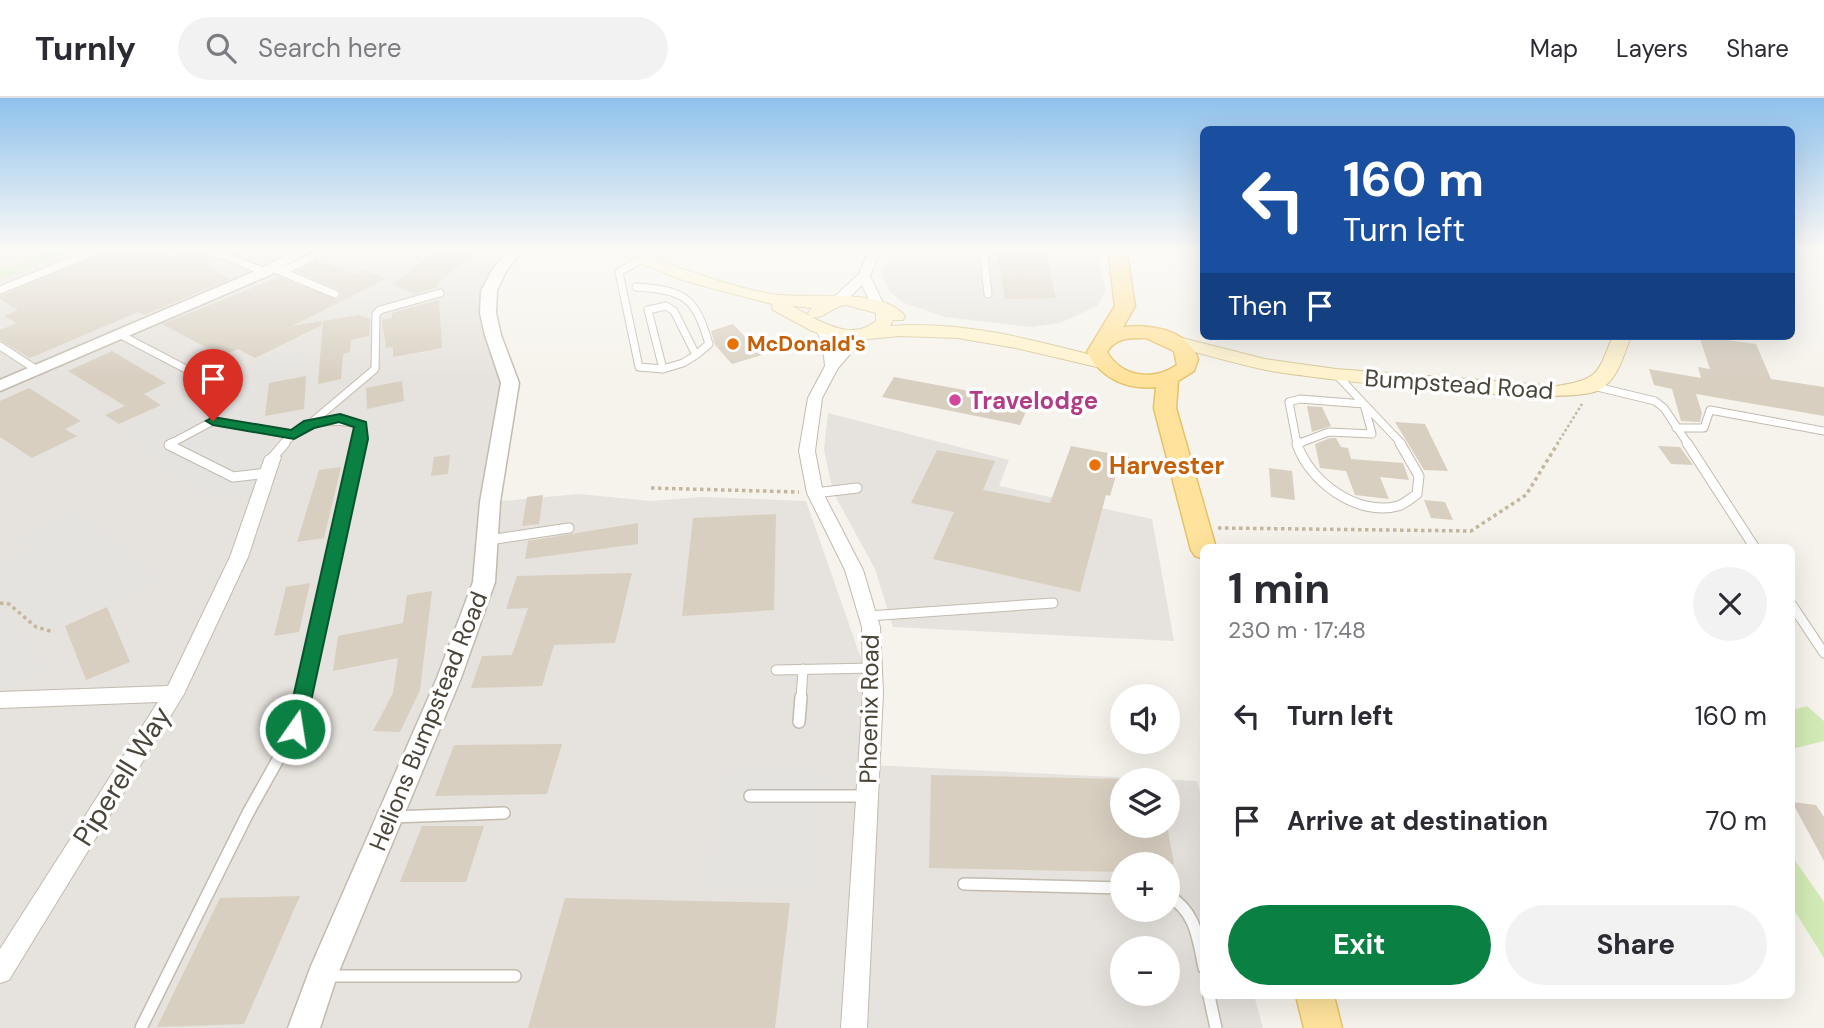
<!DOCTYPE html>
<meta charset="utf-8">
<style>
:root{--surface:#fff;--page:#f2f2f3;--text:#2b2b33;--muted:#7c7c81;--line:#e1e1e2;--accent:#0b8043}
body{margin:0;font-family:"DM Sans",sans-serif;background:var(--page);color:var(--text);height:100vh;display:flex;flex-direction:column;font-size:26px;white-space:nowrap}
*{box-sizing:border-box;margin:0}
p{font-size:23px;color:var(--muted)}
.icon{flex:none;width:38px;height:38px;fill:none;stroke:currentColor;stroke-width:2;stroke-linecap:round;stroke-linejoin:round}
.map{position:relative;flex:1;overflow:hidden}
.details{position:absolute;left:1200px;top:446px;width:595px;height:455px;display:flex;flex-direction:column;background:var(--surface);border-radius:10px;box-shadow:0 7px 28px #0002}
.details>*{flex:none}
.top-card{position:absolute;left:1200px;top:28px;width:595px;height:214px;border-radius:10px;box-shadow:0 7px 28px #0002;background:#1a4fa0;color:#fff;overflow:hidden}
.fabs{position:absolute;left:1110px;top:586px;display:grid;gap:14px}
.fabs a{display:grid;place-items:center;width:70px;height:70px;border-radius:50%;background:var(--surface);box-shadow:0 7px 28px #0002;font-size:35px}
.pin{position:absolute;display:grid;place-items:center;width:60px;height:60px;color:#fff;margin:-72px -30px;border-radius:50% 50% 50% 0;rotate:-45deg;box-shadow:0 0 7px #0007}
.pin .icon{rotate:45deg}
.me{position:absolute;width:77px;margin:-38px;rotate:13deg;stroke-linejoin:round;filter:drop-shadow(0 0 5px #0008)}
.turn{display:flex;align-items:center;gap:24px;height:147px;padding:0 28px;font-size:32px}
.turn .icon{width:91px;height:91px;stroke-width:2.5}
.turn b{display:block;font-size:49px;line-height:60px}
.then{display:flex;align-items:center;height:66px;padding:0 28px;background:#0003;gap:14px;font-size:26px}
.round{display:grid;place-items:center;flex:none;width:74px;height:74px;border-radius:37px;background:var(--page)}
.summary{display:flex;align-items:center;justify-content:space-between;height:119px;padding:0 28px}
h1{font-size:42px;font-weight:700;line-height:52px}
.cta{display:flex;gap:14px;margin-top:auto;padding:14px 28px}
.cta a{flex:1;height:80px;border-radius:42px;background:var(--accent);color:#fff;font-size:28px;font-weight:700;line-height:80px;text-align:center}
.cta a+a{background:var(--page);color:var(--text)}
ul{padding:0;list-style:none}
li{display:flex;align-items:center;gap:21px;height:105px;padding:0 28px}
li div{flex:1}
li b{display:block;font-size:26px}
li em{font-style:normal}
header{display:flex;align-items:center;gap:42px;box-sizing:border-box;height:98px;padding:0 35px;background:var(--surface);border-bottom:2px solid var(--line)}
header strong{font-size:33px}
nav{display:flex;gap:38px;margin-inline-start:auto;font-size:24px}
.search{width:490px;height:63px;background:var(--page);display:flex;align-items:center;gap:18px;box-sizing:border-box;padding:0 24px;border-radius:38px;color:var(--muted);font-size:26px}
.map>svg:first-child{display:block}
</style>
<header>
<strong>Turnly</strong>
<div class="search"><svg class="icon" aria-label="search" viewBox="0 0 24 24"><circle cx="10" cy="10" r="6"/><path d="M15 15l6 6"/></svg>Search here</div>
<nav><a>Map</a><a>Layers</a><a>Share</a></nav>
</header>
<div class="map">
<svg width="1824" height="930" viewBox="0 0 1824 930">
<rect width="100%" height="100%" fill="#f6f3ec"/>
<path fill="#eae5da" d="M0,150H55L0,173Z"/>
<path fill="#e6e2dd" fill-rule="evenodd" d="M79,150H509L492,170L482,192L510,285L490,404L579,396L651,403L703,399L806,403L873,595L870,667L1197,683L1204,710V898H1254L1263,930H0V182ZM1122,682H1167V728H1122ZM1122,766H1167V812H1122ZM1122,850H1167V896H1122Z
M892,150H1095L1106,193L1097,208L1060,225L1030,229L945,219L904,205L890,194L883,181L884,169Z
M828,315L1009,362L999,388L1152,421L1174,543L893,529L875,471L833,394L824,352Z"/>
<path fill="#d2eab5" d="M55,150H79L0,182V173Z
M1807,608L1824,623V643L1792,651V612Z
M1792,758L1824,804V860L1792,809Z"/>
<path fill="#e5e3e0" d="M287,253L309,264L145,347L124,334Z
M248,297L268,351L250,394L213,400L142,352Z
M76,413L155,481L104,509L96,502L80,510L82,514L49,531L0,490V470L33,453L20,440Z
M0,515L6,517L41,570L13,585L0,586Z
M729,673L822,675L811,792L708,790Z"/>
<path fill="#d8cfc1" d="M144,150H154L175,160L199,150L202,155L219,162L205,168L231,181L144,217L138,214L30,260L0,242V232L17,225L4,218L18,212L0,201V198L108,153L120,159Z
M440,150H482L437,185L438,189L415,196L392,186Z
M996,150H1044L1056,200L1005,201Z
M317,161L354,176L363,171L386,181L292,228L321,223L322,227L255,260L238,251L222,258L162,226L279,179L338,201L341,196L338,191L297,174Z
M439,202L442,250L393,259V249L386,250L382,222L392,220V215Z
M359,217L370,221L369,238L351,242L350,254L343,256L341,281L318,286L323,223Z
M733,226L762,257L732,266L715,247L711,233Z
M1699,238L1756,246L1771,281L1824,289V318L1696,296L1702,315L1700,324L1681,323L1672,291L1654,287L1649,271L1701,280L1698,269L1710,271Z
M112,253L166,285L144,296L161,307L119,326L105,317L125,308L68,273Z
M306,278L304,311L265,318L269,285Z
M894,279L1029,304V307L1020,327L882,299Z
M402,283L404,303L367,311L366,290Z
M29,290L81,323L65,331L77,338L32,360L0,339V303Z
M1307,308L1322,309L1331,328L1312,334Z
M1395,324L1425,326L1448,373L1424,372Z
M1330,340H1336L1341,349L1348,350L1351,361L1403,365L1409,382L1380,379L1389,401L1355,397L1346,373L1320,370L1315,346Z
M1071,348L1129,359L1124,375L1117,374L1110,398L1106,397L1080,494L933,461L954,414L911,405L937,352L995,363L983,392L1050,405Z
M1658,348L1680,349L1693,367L1671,366Z
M450,357L448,376L431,378L434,359Z
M341,369L324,440L297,444L319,372Z
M1269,370L1292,373L1295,402L1271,399Z
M543,397L539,426L522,428L527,399Z
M1424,402L1445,404L1453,422L1431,420Z
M776,416L774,512L682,518L693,420Z
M638,425V446L525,461L528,443Z
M632,475L615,545L554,547L542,588L471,590L482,558L512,557L528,510L506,511L517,478Z
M310,485L299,534L274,538L286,489Z
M432,493L420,592L400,634L373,633L393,595L398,560L333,573L338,538L403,525L407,497Z
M107,509L130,564L86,582L65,528Z
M562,646L547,696L435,698L454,647Z
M931,677L1122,681V728H1167L1174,766H1122V774L929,770Z
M1792,704L1816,707L1824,719V763Z
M422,728H484L466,784H400Z
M300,798L244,926L157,929L220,800Z
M565,800L790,805L775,930H528Z"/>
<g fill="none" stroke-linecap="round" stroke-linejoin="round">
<g stroke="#c2bbae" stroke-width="9">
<path id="service-far2" d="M205,150L265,174
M276,150L296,157
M983,150L988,196
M642,161L619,174L639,269L663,271
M277,172L282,174L311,160
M282,174L335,196
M636,189C685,192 695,199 709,246L696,257
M0,192L103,150
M666,208L674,213L696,257L683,265L663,271L648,212Z
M119,236L224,291
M0,248L37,272
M1336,276L1364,306
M1593,288L1655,303L1664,310L1688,346
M1364,306L1402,346
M311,325L375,271L376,216L380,212L440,195
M1676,330H1704L1710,312L1824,333
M170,346L213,323L294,337
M283,346C306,323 330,319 361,327L360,346
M1297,346L1289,304L1300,301L1364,306
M1297,346L1329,334L1372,336L1364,306"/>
</g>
<g stroke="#c2bbae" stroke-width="11">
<path id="service-far1" d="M173,345L169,347L233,379L268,375
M1687,345L1755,450
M1297,346C1309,383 1357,419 1398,408C1405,406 1411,400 1417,396L1419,378L1400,345
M1297,346L1300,345
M273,359L285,345
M815,395L857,390
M489,442L569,430
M1792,507L1824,555
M868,518L1053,505
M776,572L872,570
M302,601L360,345
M801,601L803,571"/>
</g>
<g stroke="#c2bbae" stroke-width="14">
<path id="service" d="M799,624L801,599
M750,698H866
M392,719L504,715
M964,786L1122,790
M1167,797C1196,813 1198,840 1204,870
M327,878H515
M1209,898L1216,930
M141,930L248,715L295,631L302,599"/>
</g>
<g stroke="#c2bbae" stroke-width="2">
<path id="minor" d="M870,150H882L870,178L884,207L883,210H873L862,187L843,206H833V200L859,176Z
M824,229L831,233L837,254L854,235L859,234L866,238L838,270L822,300L815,353L823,395L863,472L880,529L883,595L867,930H841L863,595L862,529L845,472L807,395L799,353L808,300L825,268L823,248L817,233Z
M273,354L281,359L248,459L184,596L9,882L0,885V851L158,604L0,610V594L168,588L230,459L265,359Z"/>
</g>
<g stroke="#c2bbae" stroke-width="3">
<path id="tertiary" d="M299,150H316L270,177L0,293V282L260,171Z
M511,150H525L506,173L497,193L496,215L501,237L519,285L500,404L495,484L461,580L337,878L320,930H288L311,868L437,580L473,484L480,404L501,285L485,237L480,215L481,193L492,172Z"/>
</g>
<g stroke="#d6c79b" stroke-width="2">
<path id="secondary" d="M603,150C631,149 654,161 680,170C710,180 741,191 772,196C809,202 880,188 905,218L903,222H893L890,228C964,222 1037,243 1107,261L1110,265L1101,270L1016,250L958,240L900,238L847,243L812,233L773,212L772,206L685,183ZM846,207L876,215V223C855,240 834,230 811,219C824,222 832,208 846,207ZM792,208L812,210L808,215L810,218Z
M1174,238L1265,261L1336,271L1557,288C1600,281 1597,276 1613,238H1631C1624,256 1618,282 1599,292C1565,310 1315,281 1266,272C1233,265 1200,255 1168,247L1165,243Z"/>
</g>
<g stroke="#e6c16a" stroke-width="3">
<path id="primary" d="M1108,150H1126L1135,208L1123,229C1151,226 1188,232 1198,261L1194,273L1178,283L1176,310L1216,450H1204V461L1195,458L1191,452L1154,310L1156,289C1126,292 1101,280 1087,254L1115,208ZM1146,240L1174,253L1177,267C1154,283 1122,280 1107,254C1116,239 1130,240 1146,240Z
M1296,898H1334L1342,930H1304Z"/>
</g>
<path stroke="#c4b79f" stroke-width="2.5" stroke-dasharray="2.5 2.5" stroke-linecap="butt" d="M1557,346L1582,306"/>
<path stroke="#c4b79f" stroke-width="3.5" stroke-dasharray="3.5 3.5" stroke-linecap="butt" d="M651,390L799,394
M1218,430L1471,433L1526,397L1558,345
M0,505L9,506L36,529L54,534"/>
<use href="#service-far2" stroke="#fff" stroke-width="7"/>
<use href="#service-far1" stroke="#fff" stroke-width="9"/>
<use href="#service" stroke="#fff" stroke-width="11"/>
<use href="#minor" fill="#fff" fill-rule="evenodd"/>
<use href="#tertiary" fill="#fff" fill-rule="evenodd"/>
<use href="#secondary" fill="#fff3cd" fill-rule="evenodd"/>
<use href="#primary" fill="#ffe39c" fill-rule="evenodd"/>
</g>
<linearGradient id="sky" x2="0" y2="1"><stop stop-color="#8fc1ec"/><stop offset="0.54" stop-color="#fbfaf6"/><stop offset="1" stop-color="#fbfaf6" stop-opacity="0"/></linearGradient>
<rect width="1824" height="280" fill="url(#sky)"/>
<path fill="#0b8043" stroke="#07532c" stroke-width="2" d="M340,316L366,324L368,341L305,631L295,639L286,631L354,329L339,324L314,330L294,341L213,327L206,323L213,319L291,332L304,323Z"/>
<g fill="#e8710a" stroke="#fff" stroke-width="2.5">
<circle cx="733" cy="246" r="7"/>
<circle cx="1095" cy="367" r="7"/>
</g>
<circle fill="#d1479c" stroke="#fff" stroke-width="2.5" cx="955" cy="302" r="7"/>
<g text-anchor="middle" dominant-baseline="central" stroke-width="7" stroke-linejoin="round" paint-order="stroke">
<g font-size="21" font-weight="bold" fill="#c56008" stroke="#fff" text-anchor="start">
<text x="747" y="246">McDonald's</text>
</g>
<g font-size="24" fill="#4b4439" stroke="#fff">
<text transform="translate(1459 286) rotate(4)">Bumpstead Road</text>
<text transform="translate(869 611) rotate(-89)">Phoenix Road</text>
<text transform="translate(428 623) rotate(-68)">Helions Bumpstead Road</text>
</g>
<g font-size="24" font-weight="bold" fill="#b23c85" stroke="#fff" text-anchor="start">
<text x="969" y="302">Travelodge</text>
</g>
<g font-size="24" font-weight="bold" fill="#c56008" stroke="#fff" text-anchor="start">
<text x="1109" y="367">Harvester</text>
</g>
<g font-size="28" fill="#4b4439" stroke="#fff">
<text transform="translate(122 678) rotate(-58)">Piperell Way</text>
</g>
</g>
</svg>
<div class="fabs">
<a><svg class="icon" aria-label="sound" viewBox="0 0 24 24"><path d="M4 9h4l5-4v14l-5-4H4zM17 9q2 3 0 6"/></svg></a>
<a><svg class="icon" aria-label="layers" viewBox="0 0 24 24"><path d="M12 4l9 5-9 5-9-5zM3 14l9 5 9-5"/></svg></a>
<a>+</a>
<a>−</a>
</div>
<div class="pin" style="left:213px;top:323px;background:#d93025"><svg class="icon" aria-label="arrive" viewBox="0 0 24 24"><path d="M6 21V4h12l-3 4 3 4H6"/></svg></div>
<svg class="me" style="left:295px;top:631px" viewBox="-20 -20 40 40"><circle r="17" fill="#0b8043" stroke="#fff" stroke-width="3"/><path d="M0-11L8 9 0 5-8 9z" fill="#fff"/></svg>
<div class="top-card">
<div class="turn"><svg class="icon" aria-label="left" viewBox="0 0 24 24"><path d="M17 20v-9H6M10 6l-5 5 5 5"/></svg><div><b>160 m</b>Turn left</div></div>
<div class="then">Then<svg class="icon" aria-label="arrive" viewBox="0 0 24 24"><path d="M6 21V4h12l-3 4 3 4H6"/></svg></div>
</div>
<section class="details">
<div class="summary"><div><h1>1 min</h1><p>230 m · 17:48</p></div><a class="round"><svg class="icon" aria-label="close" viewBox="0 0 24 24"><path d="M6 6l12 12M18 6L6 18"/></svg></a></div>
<ul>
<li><svg class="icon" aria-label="left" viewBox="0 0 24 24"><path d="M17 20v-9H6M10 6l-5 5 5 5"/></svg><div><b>Turn left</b></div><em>160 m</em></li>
<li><svg class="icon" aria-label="arrive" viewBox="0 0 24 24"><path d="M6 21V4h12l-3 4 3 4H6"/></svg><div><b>Arrive at destination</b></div><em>70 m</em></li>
</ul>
<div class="cta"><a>Exit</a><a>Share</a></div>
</section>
</div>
